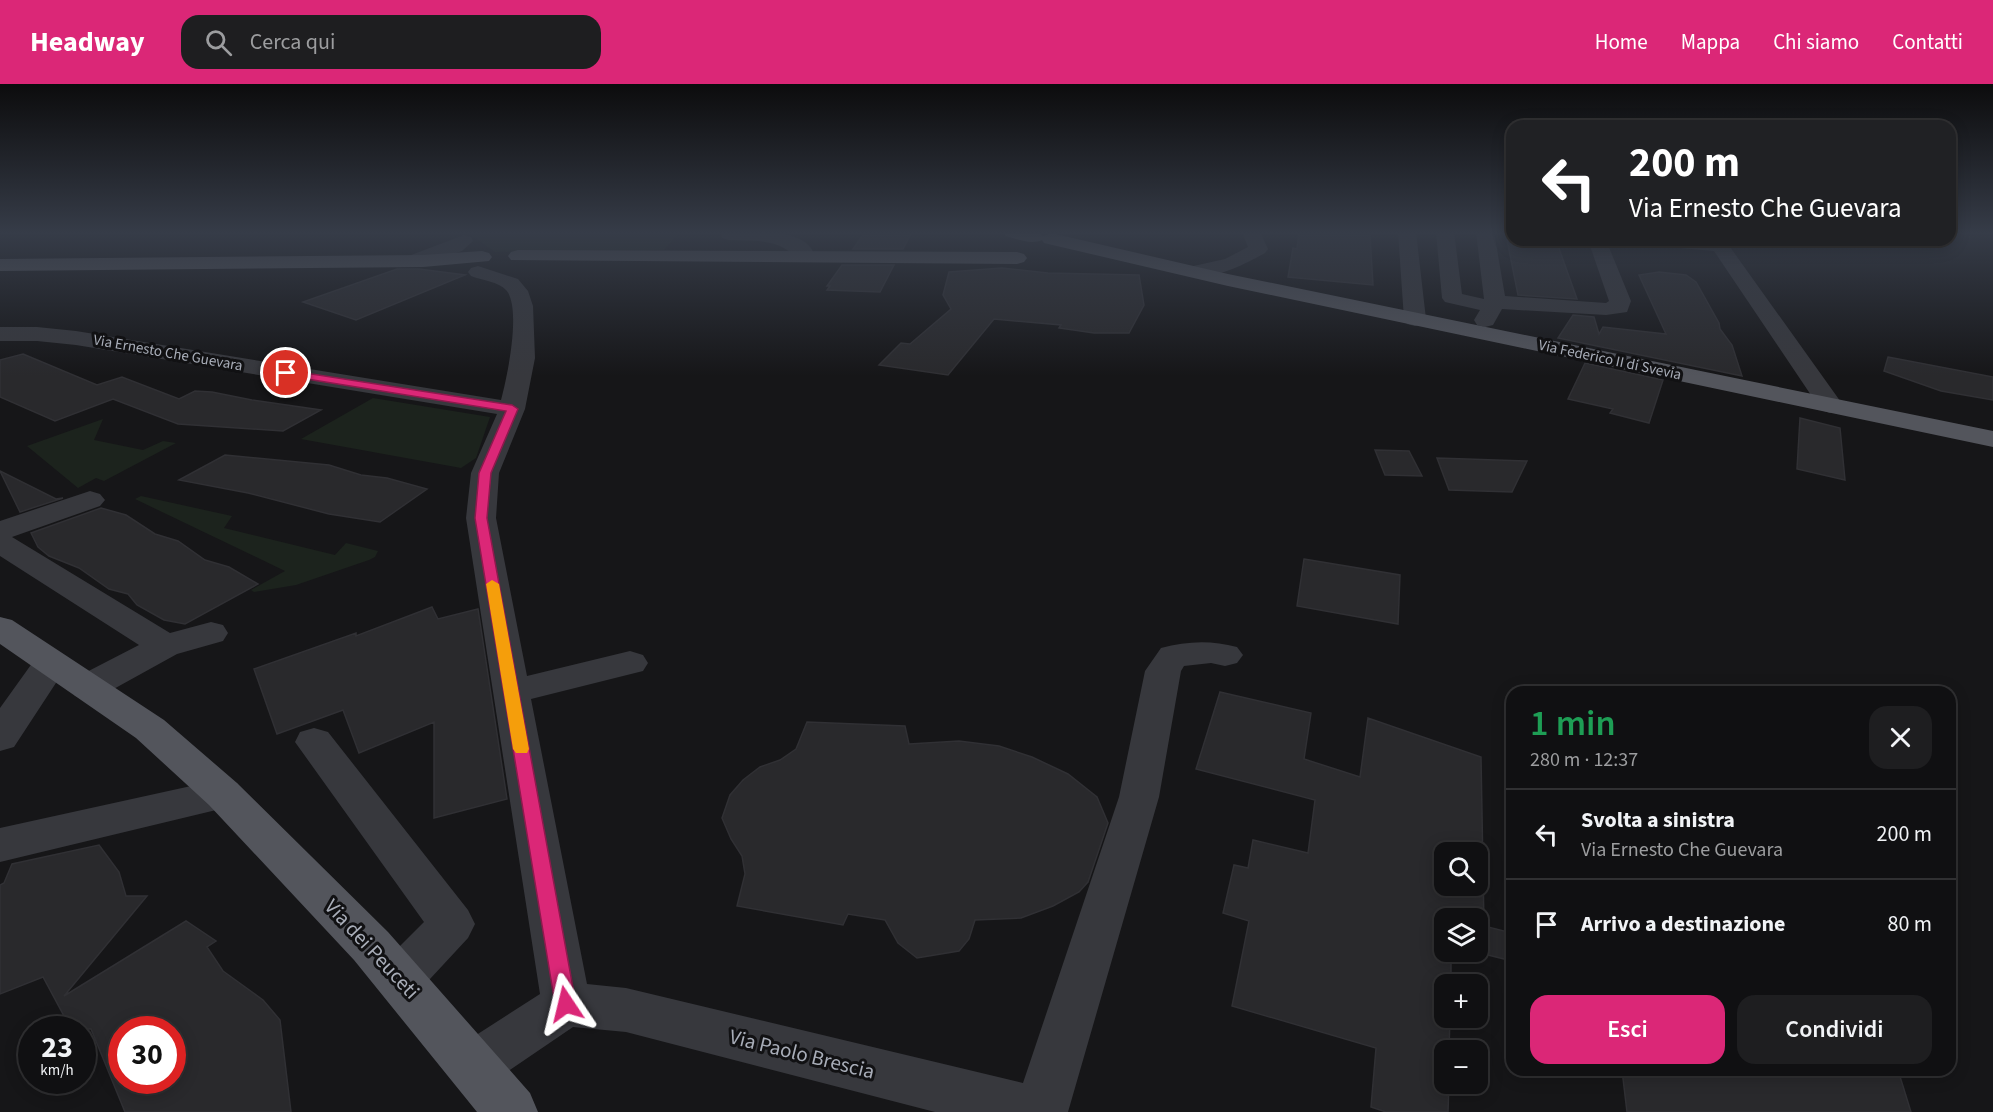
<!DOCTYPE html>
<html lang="it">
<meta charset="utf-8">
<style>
:root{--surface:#101012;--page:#1e1e20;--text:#f1f3f6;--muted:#9c9d9f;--line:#303032;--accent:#db2777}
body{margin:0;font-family:"Source Sans 3",sans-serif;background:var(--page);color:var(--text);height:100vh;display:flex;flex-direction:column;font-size:22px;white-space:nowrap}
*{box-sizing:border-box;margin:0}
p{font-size:20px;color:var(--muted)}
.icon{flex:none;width:33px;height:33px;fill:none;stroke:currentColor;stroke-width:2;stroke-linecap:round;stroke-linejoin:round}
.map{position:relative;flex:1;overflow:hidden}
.details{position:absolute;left:1506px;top:602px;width:450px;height:390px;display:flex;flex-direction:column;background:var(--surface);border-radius:18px;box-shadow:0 3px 15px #0003,0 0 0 2px var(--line)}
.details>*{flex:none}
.hud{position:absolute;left:1506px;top:36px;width:450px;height:126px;border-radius:18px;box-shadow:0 3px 15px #0003,0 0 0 2px var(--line);background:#202124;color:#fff;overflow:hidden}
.buttons{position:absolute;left:1434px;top:758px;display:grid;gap:12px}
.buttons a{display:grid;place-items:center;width:54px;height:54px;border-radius:12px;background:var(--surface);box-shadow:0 3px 15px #0003,0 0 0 2px var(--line);font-size:30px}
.speed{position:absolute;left:18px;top:932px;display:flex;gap:12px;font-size:30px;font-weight:700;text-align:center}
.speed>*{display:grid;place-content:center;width:78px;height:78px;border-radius:50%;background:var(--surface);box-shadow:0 3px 15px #0003,0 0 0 2px var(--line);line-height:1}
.speed small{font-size:15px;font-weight:400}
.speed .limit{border:9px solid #d22;background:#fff;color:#111}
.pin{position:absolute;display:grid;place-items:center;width:51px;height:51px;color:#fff;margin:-26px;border:3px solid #fff;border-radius:50%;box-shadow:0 2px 6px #0007}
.me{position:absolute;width:66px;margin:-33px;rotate:350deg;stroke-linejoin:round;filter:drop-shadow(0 0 4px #0008)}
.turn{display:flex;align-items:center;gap:21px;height:126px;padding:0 24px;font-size:27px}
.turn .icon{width:78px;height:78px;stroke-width:2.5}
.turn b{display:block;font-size:42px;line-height:51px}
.round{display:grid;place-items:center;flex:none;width:63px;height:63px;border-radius:18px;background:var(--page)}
.overview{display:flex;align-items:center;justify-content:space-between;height:102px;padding:0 24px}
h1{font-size:36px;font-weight:600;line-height:45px;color:#1e9e55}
.primary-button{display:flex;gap:12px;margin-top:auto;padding:12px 24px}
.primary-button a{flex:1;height:69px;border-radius:18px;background:var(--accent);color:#fff;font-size:24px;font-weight:600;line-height:69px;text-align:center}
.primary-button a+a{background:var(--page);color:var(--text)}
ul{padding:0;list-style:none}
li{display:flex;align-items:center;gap:18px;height:90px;padding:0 24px;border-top:2px solid var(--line)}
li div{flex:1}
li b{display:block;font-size:22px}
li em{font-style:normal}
header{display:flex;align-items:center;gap:36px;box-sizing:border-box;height:84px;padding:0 30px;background:var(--accent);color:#fff}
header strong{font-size:28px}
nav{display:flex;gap:33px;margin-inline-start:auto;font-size:21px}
.search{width:420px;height:54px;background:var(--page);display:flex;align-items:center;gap:15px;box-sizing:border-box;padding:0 21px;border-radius:18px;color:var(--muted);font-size:22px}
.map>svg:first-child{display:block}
</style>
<header>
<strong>Headway</strong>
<div class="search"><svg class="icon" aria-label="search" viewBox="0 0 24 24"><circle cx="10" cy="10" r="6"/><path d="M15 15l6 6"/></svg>Cerca qui</div>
<nav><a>Home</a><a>Mappa</a><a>Chi siamo</a><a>Contatti</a></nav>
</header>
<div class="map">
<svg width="1993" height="1028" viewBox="0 0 1993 1028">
<rect width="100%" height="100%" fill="#161618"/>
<path fill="#1c231d" d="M467,148H680L664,166L495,168Z
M373,314L490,333L476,374L461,384L301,355Z
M103,335L94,356L143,366L163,357L176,359L104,397L96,394L78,404L27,362Z
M141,412L232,432L224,444L335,471L346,459L378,467L375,473L369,476L296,501L254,508L251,506L285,487L135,415Z"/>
<path fill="#29292c" stroke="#303034" stroke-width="1.5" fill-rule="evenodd" d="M865,148H912L903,165H853Z
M1299,148H1353V151H1370L1373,201L1288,193L1293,164L1297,165Z
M1507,156H1556L1577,215L1518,211Z
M842,181H894L880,208L827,206L830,202H827Z
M1002,184L1048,189L1139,191L1144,221L1129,249H1094L1059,244L1061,241L994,235L948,291L879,281L901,259L910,260L951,225L943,211L949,188Z
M397,185H419L465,191L356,236L303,218Z
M1659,188L1686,191L1696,198L1719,239L1720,245L1732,261L1742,292L1558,254L1573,231L1594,233L1599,250L1603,243L1666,250L1639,191Z
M23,270L97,301L122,293L179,315L195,307L212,308L252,316L321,326L283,347L178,340L113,315L55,337L0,313V276Z
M1888,273L1993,293V316L1941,307L1884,287Z
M1585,279L1663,296L1649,339L1610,329L1613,325L1568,315Z
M1800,334L1840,344L1845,396L1797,385Z
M1375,366L1409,367L1422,392L1385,391Z
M225,371L329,381L361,391L387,394L427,405L380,438L329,430L248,409L179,396Z
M1437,374L1527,377L1512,408L1449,406Z
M0,387L56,415L63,414L20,428Z
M101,424L126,431L155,450L178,457L205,476L229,483L258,500L185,540L164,536L137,521L128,510L109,505L79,484L49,472L38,463L31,449Z
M1304,475L1400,491L1398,540L1297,522Z
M432,523L438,535L478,525L507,715L434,734V638L359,669L343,626L277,650L254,585L356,549V552Z
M1220,608L1311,629L1304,675L1360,693L1368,634L1481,673L1484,842L1512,849V877L1472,867H1478V834H1444V867H1451V900H1444V933H1450L1449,966H1444V999H1449L1448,1028H1386L1371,1023L1376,964L1232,922L1249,837L1223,829L1234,781L1248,784L1253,756L1308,769L1315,716L1196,685ZM1444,768H1478V801H1444Z
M807,638L905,642L909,660L959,657L999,662L1032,673L1068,690L1097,713L1108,739L1088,798L1079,808L1053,822L1021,834L975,836L969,855L959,867L917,874L898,859L885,836L848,830L843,841L737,822L745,790L742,772L731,755L722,734L730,711L743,696L760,683L780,676L796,665Z
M99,761L119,788L126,812H147L64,912L186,837L216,857L207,863L223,887L263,916L280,936L291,1028H125L91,945H71L43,893L0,910V801L4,799L12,780ZM122,945H172V996H122Z
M1622,986H1898L1911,1028H1627Z"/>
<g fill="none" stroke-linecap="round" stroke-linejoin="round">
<path fill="#37383d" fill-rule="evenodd" d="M721,148C745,148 808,141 815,173L812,177H798C782,154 755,157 729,156L722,154Z
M1242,148H1260L1268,165L1265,169C1245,180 1213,197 1189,191L1186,187L1189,183L1225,175L1248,163Z
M1398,148H1416L1426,235L1423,240L1415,242L1407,240L1404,235Z
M1436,148H1454L1462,210L1484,215L1476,148H1494L1505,212L1606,219L1609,217L1588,156H1606L1631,217L1627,228L1606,231L1502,225L1493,241L1485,243L1477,241L1474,236L1480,226L1445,218L1442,214Z
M464,151L471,153L473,157L462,167L413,183L406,181L403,177L406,173Z
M1649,156H1725L1843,321L1839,326L1830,329L1821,326L1714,167L1658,162L1651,160Z
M478,182L518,195L528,207L533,222L535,274L525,325L499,389L496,434L527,592L630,567L643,571L648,579L643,587L531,615L587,900L626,904L1023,999L1119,713L1145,587L1161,564C1187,557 1211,556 1237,563L1243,571L1237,579L1225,582L1211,579L1184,582L1181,587L1159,713L1068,1028H935L626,948L573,943L492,998L474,1005L456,998L448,981L456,964L540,910L466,434L471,389L497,330L76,261L37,257H0V243H37L76,247L501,316C507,294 522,223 506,206C499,198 481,196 471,192L468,188L471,184Z
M90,407L100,410L105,416L100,422L12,453L170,549L211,538L223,541L228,549L223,557L177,570L101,612L88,615L75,612L70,603L75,594L139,561L0,472V437Z
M51,567L64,571L69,579L14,663L0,667V624L38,571Z
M314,644L328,648L468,826L475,840L468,854L417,909L400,915L383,909L376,894L383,879L424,838L295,658L300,648Z
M223,695L237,699L243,710L237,721L0,778V744Z"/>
<path fill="#53555c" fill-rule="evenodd" d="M1003,148H1037L1044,152L1051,149L1228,190L1993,347V363L1228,202L1044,159L1042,156C1031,161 1017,155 1006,152Z
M518,166L1017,168L1024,170L1027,174L1024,178L1017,180L511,176L508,172L511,168Z
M482,167L489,169L492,173L489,177L423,183L0,187V175L423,171Z
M0,533L12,536L164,636L237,699L388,848L530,1009L538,1028H477L354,876L209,721L136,654L0,560Z"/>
</g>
<linearGradient id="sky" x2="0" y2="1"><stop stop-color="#0c0c0d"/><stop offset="0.51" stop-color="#363c48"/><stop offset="1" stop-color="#363c48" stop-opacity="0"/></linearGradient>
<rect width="1993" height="292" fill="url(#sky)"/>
<path fill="#db2777" stroke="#8e194d" stroke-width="1.5" d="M286,286L512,321L518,325L491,389L487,434L576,920L573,926L566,929L558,926L555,920L475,434L479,389L506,327L282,291L281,289Z"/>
<path fill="#f59e0b" d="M492,496L499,500L529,665L527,669H516L513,665L486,500Z"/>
<g text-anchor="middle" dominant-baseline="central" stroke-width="6" stroke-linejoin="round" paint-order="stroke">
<g font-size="15" fill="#a8adb8" stroke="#111113">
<text transform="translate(168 269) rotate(10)">Via Ernesto Che Guevara</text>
<text transform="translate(1610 276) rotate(12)">Via Federico II di Svevia</text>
</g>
<g font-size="21" fill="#a8adb8" stroke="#111113">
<text transform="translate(372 865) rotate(47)">Via dei Peuceti</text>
<text transform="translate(802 970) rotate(14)">Via Paolo Brescia</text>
</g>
</g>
</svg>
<div class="buttons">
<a><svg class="icon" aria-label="search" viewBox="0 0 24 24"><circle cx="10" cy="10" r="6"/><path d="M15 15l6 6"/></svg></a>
<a><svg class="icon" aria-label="layers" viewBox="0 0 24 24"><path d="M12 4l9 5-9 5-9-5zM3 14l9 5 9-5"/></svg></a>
<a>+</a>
<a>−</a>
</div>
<div class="speed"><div>23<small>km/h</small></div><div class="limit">30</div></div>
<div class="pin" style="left:286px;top:289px;background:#d93025"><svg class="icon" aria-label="arrive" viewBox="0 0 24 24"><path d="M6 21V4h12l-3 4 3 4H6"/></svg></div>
<svg class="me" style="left:566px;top:920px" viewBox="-20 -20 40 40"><path d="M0-17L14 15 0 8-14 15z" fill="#db2777" stroke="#fff" stroke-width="4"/></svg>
<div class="hud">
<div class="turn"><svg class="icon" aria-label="left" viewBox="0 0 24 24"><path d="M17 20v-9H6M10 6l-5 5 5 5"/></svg><div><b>200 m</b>Via Ernesto Che Guevara</div></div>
</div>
<section class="details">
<div class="overview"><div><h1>1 min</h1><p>280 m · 12:37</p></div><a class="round"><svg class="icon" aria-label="close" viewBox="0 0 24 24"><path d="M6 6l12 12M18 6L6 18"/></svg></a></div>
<ul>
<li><svg class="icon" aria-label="left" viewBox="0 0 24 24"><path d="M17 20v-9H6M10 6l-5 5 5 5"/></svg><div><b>Svolta a sinistra</b><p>Via Ernesto Che Guevara</p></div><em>200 m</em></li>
<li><svg class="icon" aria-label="arrive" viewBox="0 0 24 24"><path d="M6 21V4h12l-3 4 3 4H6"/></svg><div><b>Arrivo a destinazione</b></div><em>80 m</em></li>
</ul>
<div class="primary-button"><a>Esci</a><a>Condividi</a></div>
</section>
</div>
